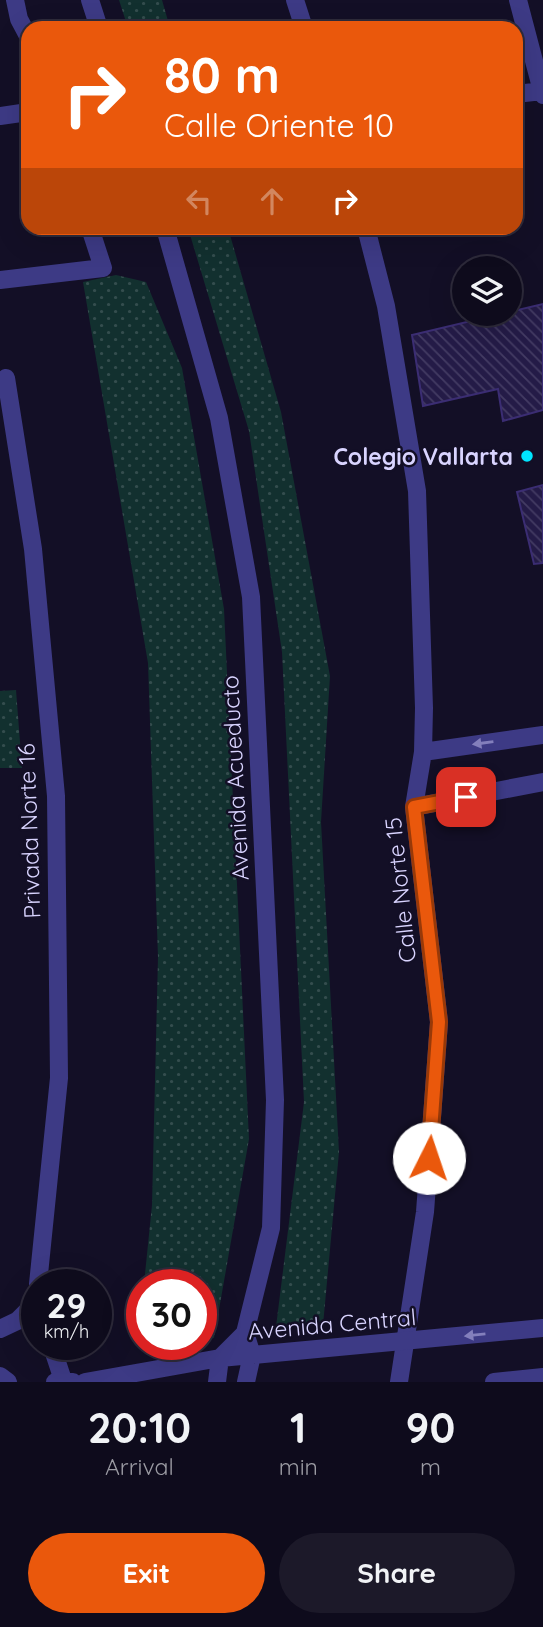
<!DOCTYPE html>
<style>
:root{--surface:#0e0b1c;--page:#1c1929;--text:#f1f3f6;--muted:#9b9ba3;--line:#2e2b3b;--accent:#ea580c}
body{margin:0;font-family:Quicksand,sans-serif;background:var(--page);color:var(--text);height:100vh;display:flex;flex-direction:column;font-size:26px;white-space:nowrap}
*{box-sizing:border-box;margin:0}
p{font-size:23px;color:var(--muted)}
.icon{flex:none;width:38px;height:38px;fill:none;stroke:currentColor;stroke-width:2;stroke-linecap:round;stroke-linejoin:round}
.map{position:relative;height:1382px;overflow:hidden}
.details{display:flex;flex-direction:column;background:var(--surface);flex:1}
.details>*{flex:none}
.top-card{position:absolute;left:21px;top:21px;width:502px;height:214px;border-radius:21px;box-shadow:0 7px 28px #0002,0 0 0 2px var(--line);background:#ea580c;color:#fff;overflow:hidden}
.buttons{position:absolute;left:452px;top:256px;display:grid;gap:14px}
.buttons a{display:grid;place-items:center;width:70px;height:70px;border-radius:50%;background:var(--surface);box-shadow:0 7px 28px #0002,0 0 0 2px var(--line);font-size:35px}
.speed{position:absolute;left:21px;top:1269px;display:flex;gap:14px;font-size:35px;font-weight:700;text-align:center}
.speed>*{display:grid;place-content:center;width:91px;height:91px;border-radius:50%;background:var(--surface);box-shadow:0 7px 28px #0002,0 0 0 2px var(--line);line-height:1}
.speed small{font-size:18px;font-weight:400}
.speed .limit{border:10px solid #d22;background:#fff;color:#111}
.pin{position:absolute;display:grid;place-items:center;width:60px;height:60px;color:#fff;margin:-30px;border-radius:14px;box-shadow:0 4px 10px #0006}
.me{position:absolute;width:77px;margin:-38px;rotate:4deg;stroke-linejoin:round;filter:drop-shadow(0 0 5px #0008)}
.turn{display:flex;align-items:center;gap:24px;height:147px;padding:0 28px;font-size:32px}
.turn .icon{width:91px;height:91px;stroke-width:2.5}
.turn b{display:block;font-size:49px;line-height:60px}
.lanes{display:flex;align-items:center;height:66px;padding:0 28px;background:#0003;justify-content:center;gap:35px;direction:ltr}
.lanes .off{opacity:.35}
.eta{display:flex;justify-content:space-evenly;align-items:center;height:119px;text-align:center}
.eta b{font-size:42px;font-weight:800;line-height:49px}
.primary-button{display:flex;gap:14px;margin-top:auto;padding:14px 28px}
.primary-button a{flex:1;height:80px;border-radius:42px;background:var(--accent);color:#fff;font-size:28px;font-weight:800;line-height:80px;text-align:center}
.primary-button a+a{background:var(--page);color:var(--text)}
.map>svg:first-child{display:block}
</style>
<div class="map">
<svg width="543" height="1382" viewBox="0 0 543 1382">
<defs>
<pattern id="grass-dots" width="8" height="8" patternUnits="userSpaceOnUse" patternTransform="scale(1.75)"><rect width="8" height="8" fill="#12302f"/><path d="M2 2h.1M6 6h.1" fill="none" stroke="#344d4e" stroke-width="1.8" stroke-linecap="round"/></pattern>
<pattern id="building-back-hatch" width="6" height="6" patternUnits="userSpaceOnUse" patternTransform="scale(1.75)"><rect width="6" height="6" fill="#241b47"/><path d="M-1 5l2 2M0 0l6 6M5-1l2 2" fill="none" stroke="#433b63"/></pattern>
</defs>
<rect width="100%" height="100%" fill="#130f26"/>
<path fill="url(#grass-dots)" d="M119,0H162L170,28H128Z
M188,228H228L281,412L330,676L321,822L339,1152L323,1325L276,1327L304,1102L282,652L249,431Z
M116,275L146,282L182,368L224,609L249,1139L214,1338L201,1339V1284H144L152,1205L158,957L148,663L83,282Z
M16,690L22,768H0V691Z"/>
<path fill="url(#building-back-hatch)" stroke="#3b2d73" stroke-width="2" d="M543,304V410L503,421L498,389L423,406L412,335Z
M543,485V563L534,564L517,492Z"/>
<g fill="none" stroke-linecap="round" stroke-linejoin="round">
<path stroke="#3d3a85" stroke-width="18" d="M15,0L19,19L28,36
M295,0L304,28
M518,0L543,95
M516,94L543,91
M0,116L28,112
M366,228L386,306L417,491L424,708L423,752L414,807L439,1022L425,1212L399,1382
M0,280L103,268L90,228
M6,378L33,549L56,796L59,1078L38,1284
M423,752L543,735
M414,807L543,782
M0,1329L17,1321L37,1301
M51,1344L63,1380
M0,1376L8,1382"/>
<path stroke="#3d3a85" stroke-width="18" d="M90,0L99,28
M165,228L219,418L251,597L275,1100L271,1228L245,1333L252,1355L246,1382
M55,1382H73
M85,1382L220,1358L543,1328
M217,1382L220,1358L245,1333
M494,1382L543,1377"/>
</g>
<defs><path id="oneway-solid" d="M-6-.8H1V-3.2L6.5 0L1 3.2V.8H-6Z" transform="scale(1.75)"/></defs>
<g fill="#837fbc">
<use href="#oneway-solid" transform="translate(483 743) rotate(172)"/>
<use href="#oneway-solid" transform="translate(475 1335) rotate(174)"/>
</g>
<g fill="none" stroke-linecap="round" stroke-linejoin="round">
<g stroke="#983908" stroke-width="18">
<path id="route" d="M429,1158L439,1022L414,807L466,797"/>
</g>
<use href="#route" stroke="#ea580c" stroke-width="12"/>
</g>
<circle fill="#00e5ff" stroke="#130f26" stroke-width="2.5" cx="527" cy="456" r="7"/>
<g text-anchor="middle" dominant-baseline="central" stroke-width="5" stroke-linejoin="round" paint-order="stroke">
<g font-size="23" font-weight="bold" fill="#d9d4ff" stroke="#130f26" text-anchor="end">
<text x="513" y="456">Colegio Vallarta</text>
</g>
<g font-size="23" fill="#d9d4ff" stroke="#130f26">
<text transform="translate(235 778) rotate(-93)">Avenida Acueducto</text>
<text transform="translate(29 831) rotate(-92)">Privada Norte 16</text>
<text transform="translate(400 890) rotate(-96)">Calle Norte 15</text>
<text transform="translate(332 1324) rotate(-5)">Avenida Central</text>
</g>
</g>
</svg>
<div class="buttons">
<a><svg class="icon" aria-label="layers" viewBox="0 0 24 24"><path d="M12 4l9 5-9 5-9-5zM3 14l9 5 9-5"/></svg></a>
</div>
<div class="speed"><div>29<small>km/h</small></div><div class="limit">30</div></div>
<div class="pin" style="left:466px;top:797px;background:#d93025"><svg class="icon" aria-label="arrive" viewBox="0 0 24 24"><path d="M6 21V4h12l-3 4 3 4H6"/></svg></div>
<svg class="me" style="left:429px;top:1158px" viewBox="-20 -20 40 40"><circle r="19" fill="#fff"/><path d="M0-13L10 11 0 6-10 11z" fill="#ea580c"/></svg>
<div class="top-card">
<div class="turn"><svg class="icon" aria-label="right" viewBox="0 0 24 24"><path d="M7 20v-9h11M14 6l5 5-5 5"/></svg><div><b>80 m</b>Calle Oriente 10</div></div>
<div class="lanes"><svg class="icon off" aria-label="left" viewBox="0 0 24 24"><path d="M17 20v-9H6M10 6l-5 5 5 5"/></svg><svg class="icon off" aria-label="ahead" viewBox="0 0 24 24"><path d="M12 20V5M6 11l6-6 6 6"/></svg><svg class="icon" aria-label="right" viewBox="0 0 24 24"><path d="M7 20v-9h11M14 6l5 5-5 5"/></svg></div>
</div>
</div>
<section class="details">
<div class="eta">
<div><b>20:10</b><p>Arrival</p></div>
<div><b>1</b><p>min</p></div>
<div><b>90</b><p>m</p></div>
</div>
<div class="primary-button"><a>Exit</a><a>Share</a></div>
</section>
